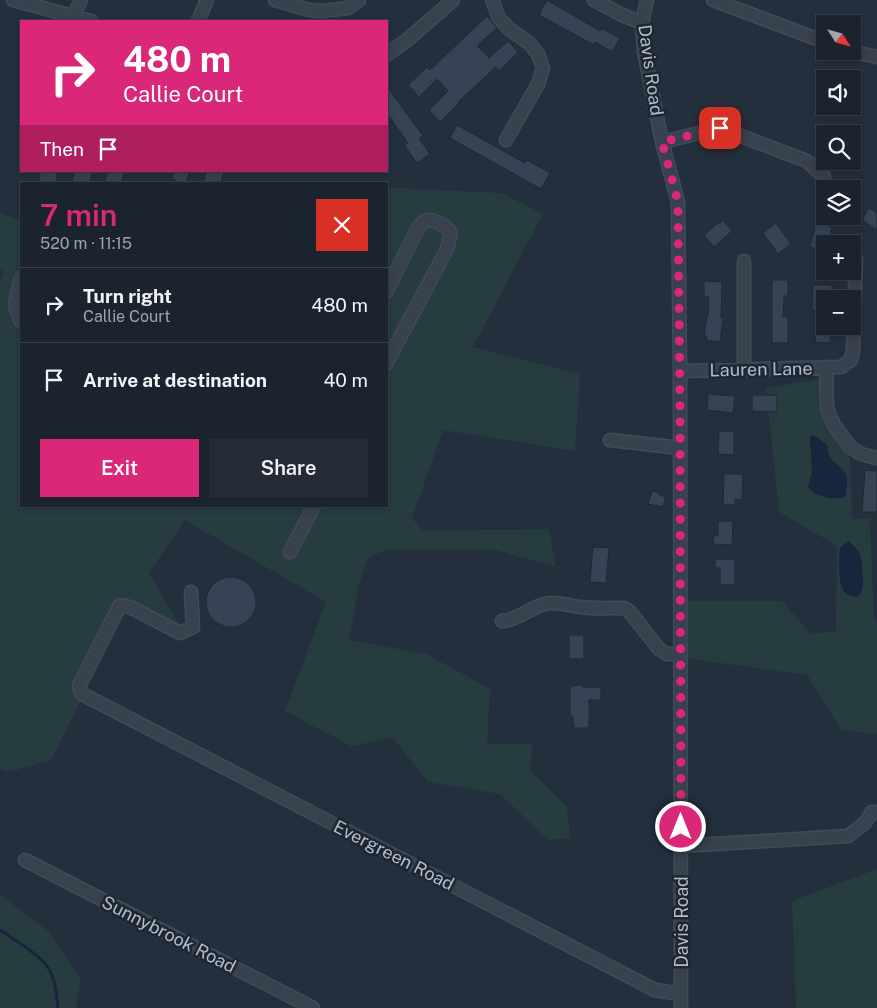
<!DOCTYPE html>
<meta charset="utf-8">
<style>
:root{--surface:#1b232e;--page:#242b36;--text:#f1f3f6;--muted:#a0a4aa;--line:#39404a;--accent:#db2777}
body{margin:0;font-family:"Public Sans",sans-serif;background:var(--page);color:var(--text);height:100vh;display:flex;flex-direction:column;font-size:19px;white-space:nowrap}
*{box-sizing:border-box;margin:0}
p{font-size:16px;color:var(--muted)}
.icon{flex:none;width:28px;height:28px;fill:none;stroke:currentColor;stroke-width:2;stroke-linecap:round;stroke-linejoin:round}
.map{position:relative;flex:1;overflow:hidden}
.sheet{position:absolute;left:20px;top:182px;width:368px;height:325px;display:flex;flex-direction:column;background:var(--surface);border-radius:0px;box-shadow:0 2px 8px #0003,0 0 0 1px var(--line)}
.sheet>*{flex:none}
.top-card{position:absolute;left:20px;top:20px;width:368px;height:152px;border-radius:0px;box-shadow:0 2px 8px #0003,0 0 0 1px var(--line);background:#db2777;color:#fff;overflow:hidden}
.needle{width:32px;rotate:126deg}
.buttons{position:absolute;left:816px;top:15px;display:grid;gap:10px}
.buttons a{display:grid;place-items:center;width:45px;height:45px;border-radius:0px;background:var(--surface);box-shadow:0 2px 8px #0003,0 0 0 1px var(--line);font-size:25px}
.pin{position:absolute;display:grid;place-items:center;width:42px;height:42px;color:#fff;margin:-21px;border-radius:10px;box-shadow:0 2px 8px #0006}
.me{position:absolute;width:55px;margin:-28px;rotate:0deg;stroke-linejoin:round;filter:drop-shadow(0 0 4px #0008)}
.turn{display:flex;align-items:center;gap:18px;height:105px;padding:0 20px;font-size:22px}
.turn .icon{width:65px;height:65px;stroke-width:2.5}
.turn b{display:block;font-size:35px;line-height:42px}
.then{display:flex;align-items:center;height:48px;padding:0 20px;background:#0003;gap:10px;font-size:19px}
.round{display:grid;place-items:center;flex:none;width:52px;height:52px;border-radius:0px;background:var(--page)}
.summary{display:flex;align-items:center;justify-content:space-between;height:85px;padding:0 20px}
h1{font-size:30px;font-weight:600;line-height:38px;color:var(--accent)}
.primary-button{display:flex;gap:10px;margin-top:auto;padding:10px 20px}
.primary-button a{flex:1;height:58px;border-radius:0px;background:var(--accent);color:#fff;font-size:20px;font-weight:600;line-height:58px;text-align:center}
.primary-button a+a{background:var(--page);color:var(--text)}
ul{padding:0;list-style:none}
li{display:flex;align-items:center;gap:15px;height:75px;padding:0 20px;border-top:1px solid var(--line)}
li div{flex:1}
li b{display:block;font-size:19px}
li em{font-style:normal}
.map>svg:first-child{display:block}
</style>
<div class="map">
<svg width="877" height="1008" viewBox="0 0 877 1008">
<rect width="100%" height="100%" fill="#242f3e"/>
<path fill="#263c3f" d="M396,188L501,193L543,214L473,347L580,374L575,451L443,430L412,518L423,531L549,529L556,567L492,549H390L368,557L359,585L349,640L426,654L490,689L487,744H533L530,770L567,807L570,838L548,840L500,794L428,782L393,738L351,746L285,711L326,602L185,520L149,573L183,632L129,604L51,760L8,772L0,769V282L4,271L0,269V213L21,220V506H386V189Z
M823,379L850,459L852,519L870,518L874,619L877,620V734L841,730L807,675L683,658V601H782L811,634L836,631L837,546L779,512L766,388Z
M877,869V1008H796L792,901Z
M0,894L50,933L81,979L76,1008H0Z"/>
<path fill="#17263c" d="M814,435L828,446C826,463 844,464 847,478C848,483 846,489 846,495L843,498C831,499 816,498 808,487L812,471L810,439L811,436Z
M849,541L860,553L862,565L863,586L861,593L857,597C852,596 846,595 843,590C839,584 838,556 840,549C842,545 845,543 849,541Z"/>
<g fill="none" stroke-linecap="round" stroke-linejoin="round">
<path stroke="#17263c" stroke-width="3" d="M0,930C13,939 42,956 49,969C56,981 56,995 58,1008"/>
</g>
<path fill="#364354" stroke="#1f2835" d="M547,0L600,31L601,28L620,38L612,52L595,42L594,45L539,15Z
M487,16L497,28L478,45L479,46L478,47L489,58L508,41L518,52L499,71L496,67L458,102L459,103L440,122L429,110L448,91L437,79L419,97L408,85L427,67L430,70Z
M386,85L423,136L419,138L430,154L417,163L404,145L408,143L386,112Z
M457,125L525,163L527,160L550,173L541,189L450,138Z
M108,171H125L121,184H104Z
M174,171H190L186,184H176L177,181L172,179Z
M869,208L877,213V230L862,220Z
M723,220L732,231L714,247L704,235L718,223L719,224Z
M776,223L791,244L778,254L763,233Z
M816,223L832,227L828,244H825V251L810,247Z
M772,280H788V296H784L783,317H788V343H772Z
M704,281L722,282L721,318H723L720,342L706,340L707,336H704L707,316H708L709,297H704Z
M813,285H832V299H825V326H832L830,343L815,342L818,311L812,310Z
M708,394L735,396L733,413L707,410Z
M752,395H777V412L752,411Z
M719,431H734V455L718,454Z
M865,470L877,471V512H862Z
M724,474H743L742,500L735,499V505H723Z
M652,491L660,493L659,495L666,497L663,507L648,504Z
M718,521H733L732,545L713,544L714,535L718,536Z
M593,547L609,548L606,583L590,582Z
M715,559H735V585H720V568H715Z
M206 602a25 25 0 1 1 50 0a25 25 0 1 1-50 0Z
M569,635H584V659H569Z
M583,685V687H601V700H589V728H574L573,716H570V686Z"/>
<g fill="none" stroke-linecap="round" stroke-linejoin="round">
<g stroke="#414a57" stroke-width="15">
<path id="minor" d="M13,0L91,21
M275,0L309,10L322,11L348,8L359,0
M492,0L499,18L509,29L529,43L538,54L543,68L538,84L506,140
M594,0L622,15L642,23
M647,0L642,23L644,51L662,142L678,202L680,371L681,1008
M713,0L825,42
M72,21L73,16L81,0
M198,21L207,0
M848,51L877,57
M386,55L406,41L453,0
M662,142L720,128L807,161L824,177
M47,184L49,171
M80,184L84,171
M212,184L215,171
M744,261V369
M21,278L17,294L15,306L21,322
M386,292L419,226L426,220C437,220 444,224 451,233L447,249L386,364
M826,367L827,409L834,425L850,447L861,454L877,458
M680,371L841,367L851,360L853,350L856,259
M610,440L680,448
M290,552L314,506
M191,592L193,627L180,633L130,607L120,605L79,686L82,694L655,990L681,994
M502,621C520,620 532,605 549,603C560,602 570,606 581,607C595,609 610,608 624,608L629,611L659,649L667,654H681
M681,846L848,836L865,823L872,812H877
M25,860L313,1008"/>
</g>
<use href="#minor" stroke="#38414e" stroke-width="12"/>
</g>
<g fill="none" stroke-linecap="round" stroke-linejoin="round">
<path stroke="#db2777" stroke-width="9" stroke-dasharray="0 16.2" d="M681,827L680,409L678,202L662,142L720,128"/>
</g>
<g text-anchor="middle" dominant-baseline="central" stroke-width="5" stroke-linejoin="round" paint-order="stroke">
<g font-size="18" fill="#b4bcc9" stroke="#1d2633">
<text transform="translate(651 70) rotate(82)">Davis Road</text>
<text transform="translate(761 369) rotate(-1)">Lauren Lane</text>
<text transform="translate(394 855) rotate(27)">Evergreen Road</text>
<text transform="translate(681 922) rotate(-90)">Davis Road</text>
<text transform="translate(169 934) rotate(27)">Sunnybrook Road</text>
</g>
</g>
</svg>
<div class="buttons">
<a><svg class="needle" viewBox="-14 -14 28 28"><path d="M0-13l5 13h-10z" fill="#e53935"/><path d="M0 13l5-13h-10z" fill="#a0a4aa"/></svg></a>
<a><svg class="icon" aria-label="sound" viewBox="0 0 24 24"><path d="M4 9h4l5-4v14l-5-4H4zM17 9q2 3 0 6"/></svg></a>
<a><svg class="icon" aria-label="search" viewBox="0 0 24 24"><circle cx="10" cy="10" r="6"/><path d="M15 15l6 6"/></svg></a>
<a><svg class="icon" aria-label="layers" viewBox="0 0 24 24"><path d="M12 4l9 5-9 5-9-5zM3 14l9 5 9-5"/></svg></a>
<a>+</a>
<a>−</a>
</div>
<div class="pin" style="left:720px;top:128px;background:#d93025"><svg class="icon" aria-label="arrive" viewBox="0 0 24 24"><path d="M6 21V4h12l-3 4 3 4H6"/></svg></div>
<svg class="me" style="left:681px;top:827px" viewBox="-20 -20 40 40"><circle r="17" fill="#db2777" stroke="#fff" stroke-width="3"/><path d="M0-11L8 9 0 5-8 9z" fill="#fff"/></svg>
<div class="top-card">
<div class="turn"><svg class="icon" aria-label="right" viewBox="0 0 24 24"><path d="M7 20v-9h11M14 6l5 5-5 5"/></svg><div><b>480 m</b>Callie Court</div></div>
<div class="then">Then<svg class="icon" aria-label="arrive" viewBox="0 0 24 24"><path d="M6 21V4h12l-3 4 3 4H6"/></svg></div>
</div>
<section class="sheet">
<div class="summary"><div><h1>7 min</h1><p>520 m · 11:15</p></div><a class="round" style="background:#d93025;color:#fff"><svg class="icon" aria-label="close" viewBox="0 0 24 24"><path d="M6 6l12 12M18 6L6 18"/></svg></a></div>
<ul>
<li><svg class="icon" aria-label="right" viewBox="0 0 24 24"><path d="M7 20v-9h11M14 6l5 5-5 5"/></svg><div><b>Turn right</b><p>Callie Court</p></div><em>480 m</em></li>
<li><svg class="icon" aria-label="arrive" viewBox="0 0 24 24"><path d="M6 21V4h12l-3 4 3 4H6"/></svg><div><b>Arrive at destination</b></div><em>40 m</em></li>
</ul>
<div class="primary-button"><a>Exit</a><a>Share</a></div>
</section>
</div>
